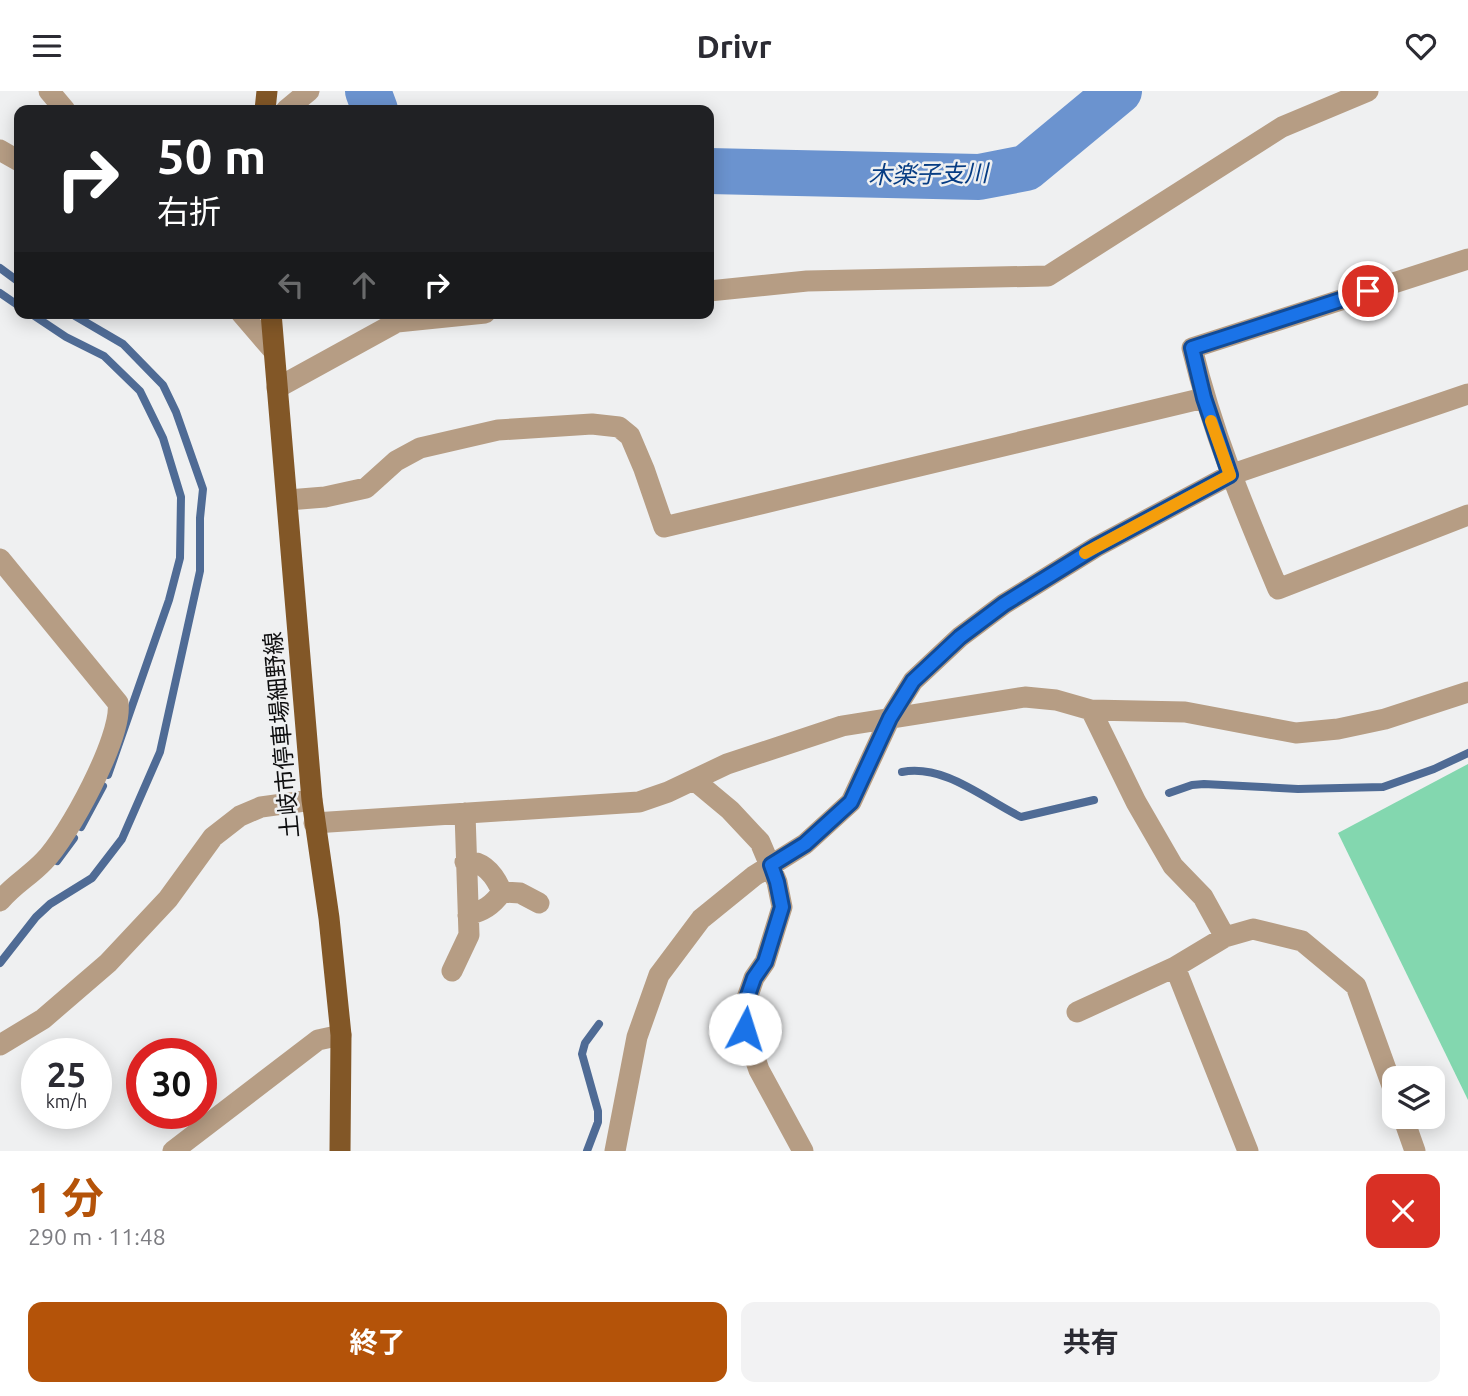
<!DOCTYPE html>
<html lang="ja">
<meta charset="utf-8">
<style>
:root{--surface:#fff;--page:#f2f2f3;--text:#2b2b33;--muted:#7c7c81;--accent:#b45309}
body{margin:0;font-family:Ubuntu,"Noto Sans JP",sans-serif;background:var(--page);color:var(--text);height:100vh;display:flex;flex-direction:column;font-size:26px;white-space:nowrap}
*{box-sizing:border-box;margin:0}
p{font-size:23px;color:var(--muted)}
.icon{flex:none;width:38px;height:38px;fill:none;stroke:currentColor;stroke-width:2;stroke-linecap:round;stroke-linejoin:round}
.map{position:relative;height:1060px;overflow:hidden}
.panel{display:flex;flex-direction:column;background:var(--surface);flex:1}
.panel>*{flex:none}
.hud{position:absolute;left:14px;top:14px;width:700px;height:214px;border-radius:14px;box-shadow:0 4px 18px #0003;background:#202124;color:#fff;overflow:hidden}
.tools{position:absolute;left:1382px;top:975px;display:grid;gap:14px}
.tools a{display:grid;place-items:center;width:63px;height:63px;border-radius:14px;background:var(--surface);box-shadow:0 4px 18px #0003;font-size:35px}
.speed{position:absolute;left:21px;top:947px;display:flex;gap:14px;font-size:35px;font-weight:700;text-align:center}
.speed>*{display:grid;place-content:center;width:91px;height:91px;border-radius:50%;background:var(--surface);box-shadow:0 4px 18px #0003;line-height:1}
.speed small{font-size:18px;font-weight:400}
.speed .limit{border:10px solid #d22;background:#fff;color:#111}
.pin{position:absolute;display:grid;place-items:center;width:60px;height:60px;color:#fff;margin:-30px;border:4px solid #fff;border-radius:50%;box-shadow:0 2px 7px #0007}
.me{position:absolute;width:77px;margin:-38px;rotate:5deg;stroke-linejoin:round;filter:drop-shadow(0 0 5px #0008)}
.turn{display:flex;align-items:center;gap:24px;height:147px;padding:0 28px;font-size:32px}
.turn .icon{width:91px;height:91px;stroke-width:2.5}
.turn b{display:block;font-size:49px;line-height:60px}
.lanes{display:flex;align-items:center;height:66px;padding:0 28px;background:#0003;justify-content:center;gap:35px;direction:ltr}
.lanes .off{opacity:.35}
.round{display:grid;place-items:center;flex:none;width:74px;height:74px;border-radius:14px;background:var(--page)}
.overview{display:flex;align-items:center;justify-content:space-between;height:119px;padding:0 28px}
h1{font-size:42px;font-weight:700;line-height:52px;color:var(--accent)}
.cta{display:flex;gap:14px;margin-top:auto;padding:14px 28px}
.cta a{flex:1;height:80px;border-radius:14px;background:var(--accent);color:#fff;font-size:28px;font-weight:700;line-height:80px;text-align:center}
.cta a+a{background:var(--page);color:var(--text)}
header{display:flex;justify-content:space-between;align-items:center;height:91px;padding:0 28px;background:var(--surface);font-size:32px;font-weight:700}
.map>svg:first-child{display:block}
</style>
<header><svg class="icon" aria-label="menu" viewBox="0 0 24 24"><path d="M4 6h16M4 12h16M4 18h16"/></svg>Drivr<svg class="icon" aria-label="heart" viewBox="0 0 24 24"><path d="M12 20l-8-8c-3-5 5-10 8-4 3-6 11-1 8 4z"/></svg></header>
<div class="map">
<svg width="1468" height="1060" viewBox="0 0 1468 1060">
<rect width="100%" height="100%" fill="#eff0f1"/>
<path fill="#83d7af" d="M1468,673V1009L1338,742Z"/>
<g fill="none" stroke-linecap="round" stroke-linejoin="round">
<path stroke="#4f6b95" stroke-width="8" d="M0,177L19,191
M0,202L19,215
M30,222L66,246L104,265L140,300L163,347L181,406L180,467L169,509L108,684
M902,681C945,673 984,708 1021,726L1094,709
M1169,702L1192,694L1204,693L1298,698L1383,696L1434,678L1468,662
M81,736L103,695
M57,770L74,747
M0,872L36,826L50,813L92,787L122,748L160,661L200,480V427L203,398L176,321L163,294L123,253L70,222
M587,1060L598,1031V1020L582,963L585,952L599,933"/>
<path stroke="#6b93cf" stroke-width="46" d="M368,0L375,19
M709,80L979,86L1026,77L1119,0"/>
<path stroke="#b69d84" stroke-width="21" d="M49,0L65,19
M286,19L309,0
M0,59L19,70
M1468,168L1192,257C1213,344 1244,417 1278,498L1468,424
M709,200L807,190L1048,185L1282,36L1368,0
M241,222L272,258
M277,297L397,231L485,222
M288,409L325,406L366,397L396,370L420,357L498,339L592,333L619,336L630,345L644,378L664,436L1204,307
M0,468L118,612C123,645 68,746 44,770C30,785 13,794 0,810
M694,689L730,719L760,751L777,791L782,816L765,871L754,887L746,910L745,938L759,979L803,1060
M314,732L639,711L668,701L727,673L842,635L1025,606L1056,609L1091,619L1185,621L1296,642L1338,638L1385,628L1468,601
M465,771C484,769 495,785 502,801
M468,824C483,820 492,815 502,801L520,802L539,812
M1225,846L1253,838L1302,850L1356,895L1395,1003
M1175,876L1248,1060
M452,880L469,844L465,722
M1077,921L1175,876L1225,846L1203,806L1173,775L1136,711L1091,619
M0,954L43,928L108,872L168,808L213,746L240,725L261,716L312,709
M1403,1026L1415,1060
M173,1060L318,949L341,944
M615,1060L637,946L659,884L701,828L754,785L805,753L851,711L890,627L913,590L960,546L1004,513L1096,456L1230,384L1468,303"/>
<path stroke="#825727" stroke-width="21" d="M265,19L267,0
M271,222L312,709L329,827L341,944L340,1060"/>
</g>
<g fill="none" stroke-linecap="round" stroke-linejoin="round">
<g stroke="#114b97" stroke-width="18">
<path id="route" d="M745,938L746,910L754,887L765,871L782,816L777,791L771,774L805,753L851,711L890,627L913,590L960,546L1004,513L1096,456L1230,384L1204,307L1192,257L1368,200"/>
</g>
<use href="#route" stroke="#1a73e8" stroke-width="12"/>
<path stroke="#f59e0b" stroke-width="12" d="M1085,462L1230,384L1211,330"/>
</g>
<g text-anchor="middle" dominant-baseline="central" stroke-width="5" stroke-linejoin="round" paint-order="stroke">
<g font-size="23" fill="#0e0e0f" stroke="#eff0f1">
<text transform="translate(281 644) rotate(-95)">土岐市停車場細野線</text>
</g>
<g font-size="24" font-style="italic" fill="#063c83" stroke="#eff0f1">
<text transform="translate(928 83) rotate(-1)">木楽子支川</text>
</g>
</g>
</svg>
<div class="tools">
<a><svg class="icon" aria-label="layers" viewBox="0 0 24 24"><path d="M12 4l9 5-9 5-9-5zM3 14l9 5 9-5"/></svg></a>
</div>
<div class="speed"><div>25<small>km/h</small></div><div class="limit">30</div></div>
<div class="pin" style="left:1368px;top:200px;background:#d93025"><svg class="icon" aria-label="arrive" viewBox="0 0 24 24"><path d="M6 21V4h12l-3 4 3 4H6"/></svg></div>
<svg class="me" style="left:745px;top:938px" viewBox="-20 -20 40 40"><circle r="19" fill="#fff"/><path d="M0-13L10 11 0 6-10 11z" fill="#1a73e8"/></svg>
<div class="hud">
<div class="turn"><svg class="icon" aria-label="right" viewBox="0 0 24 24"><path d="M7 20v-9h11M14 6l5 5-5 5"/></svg><div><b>50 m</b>右折</div></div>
<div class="lanes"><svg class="icon off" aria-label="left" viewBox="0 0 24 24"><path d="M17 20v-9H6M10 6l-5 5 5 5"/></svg><svg class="icon off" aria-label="ahead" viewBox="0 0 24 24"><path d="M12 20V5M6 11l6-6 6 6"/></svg><svg class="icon" aria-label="right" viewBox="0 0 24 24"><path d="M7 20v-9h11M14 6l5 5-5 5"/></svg></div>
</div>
</div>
<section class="panel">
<div class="overview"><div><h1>1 分</h1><p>290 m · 11:48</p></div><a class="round" style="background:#d93025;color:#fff"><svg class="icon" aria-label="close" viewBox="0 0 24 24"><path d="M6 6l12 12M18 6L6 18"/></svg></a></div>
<div class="cta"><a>終了</a><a>共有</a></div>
</section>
